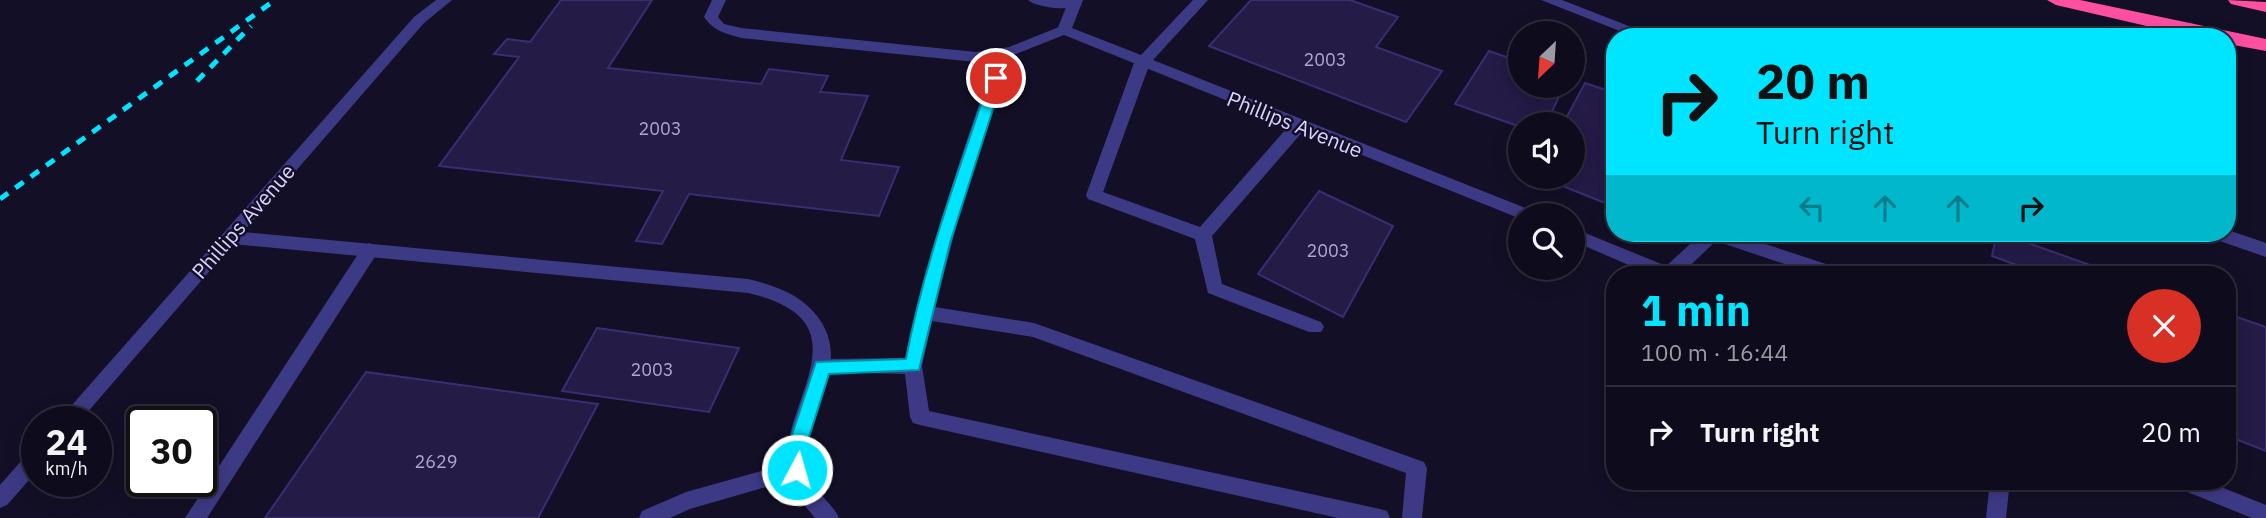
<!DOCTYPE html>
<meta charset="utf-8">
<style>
:root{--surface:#0e0b1c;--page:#1c1929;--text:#f1f3f6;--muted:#9b9ba3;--line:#2e2b3b;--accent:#00e5ff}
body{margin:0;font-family:"IBM Plex Sans",sans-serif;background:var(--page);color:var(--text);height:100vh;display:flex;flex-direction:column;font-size:26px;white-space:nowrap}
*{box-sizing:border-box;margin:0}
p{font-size:23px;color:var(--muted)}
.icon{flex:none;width:38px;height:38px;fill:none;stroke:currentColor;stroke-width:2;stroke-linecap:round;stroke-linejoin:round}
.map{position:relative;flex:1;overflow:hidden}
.sheet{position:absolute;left:1606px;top:266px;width:630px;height:224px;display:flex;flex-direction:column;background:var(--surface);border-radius:28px;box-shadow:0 4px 18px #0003,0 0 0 2px var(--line)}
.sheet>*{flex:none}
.guide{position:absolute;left:1606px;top:28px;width:630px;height:214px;border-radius:28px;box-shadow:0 4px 18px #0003,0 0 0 2px var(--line);background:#00e5ff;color:#111;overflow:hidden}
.needle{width:46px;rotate:205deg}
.fabs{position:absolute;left:1508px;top:21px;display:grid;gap:14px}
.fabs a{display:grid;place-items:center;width:77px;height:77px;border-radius:50%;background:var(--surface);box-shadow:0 4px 18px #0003,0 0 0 2px var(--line);font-size:35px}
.speed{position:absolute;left:21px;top:406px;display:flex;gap:14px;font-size:35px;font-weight:700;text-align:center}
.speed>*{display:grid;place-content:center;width:91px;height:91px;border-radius:50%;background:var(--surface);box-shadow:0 4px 18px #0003,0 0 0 2px var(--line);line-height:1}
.speed small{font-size:18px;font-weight:400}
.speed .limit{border:4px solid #111;border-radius:10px;background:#fff;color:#111}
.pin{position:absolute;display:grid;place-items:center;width:60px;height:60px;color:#fff;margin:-30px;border:4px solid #fff;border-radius:50%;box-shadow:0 2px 7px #0007}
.me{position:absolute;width:77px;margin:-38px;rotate:6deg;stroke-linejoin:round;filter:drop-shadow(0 0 5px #0008)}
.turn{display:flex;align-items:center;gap:24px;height:147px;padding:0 35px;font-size:32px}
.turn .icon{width:91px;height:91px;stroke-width:2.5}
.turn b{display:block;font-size:49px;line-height:60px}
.lanes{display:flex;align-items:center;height:66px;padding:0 35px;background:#0003;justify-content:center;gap:35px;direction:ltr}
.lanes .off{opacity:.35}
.round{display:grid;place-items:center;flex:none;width:74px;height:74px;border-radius:37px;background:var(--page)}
.summary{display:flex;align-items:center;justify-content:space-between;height:119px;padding:0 35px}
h1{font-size:42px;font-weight:700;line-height:52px;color:var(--accent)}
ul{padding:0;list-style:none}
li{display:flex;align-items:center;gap:21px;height:91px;padding:0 35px;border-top:2px solid var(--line)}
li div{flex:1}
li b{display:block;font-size:26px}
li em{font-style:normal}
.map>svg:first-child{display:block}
</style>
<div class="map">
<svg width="2266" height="518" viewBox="0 0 2266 518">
<rect width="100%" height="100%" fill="#130f26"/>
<path fill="#241b47" stroke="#3b2d73" stroke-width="2" d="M561,0H652L608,68L761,84L769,69L828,76L820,92L868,96L841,160L899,167L879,216L689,194L662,244L636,241L663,191L439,166L519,57L494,54L507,39L530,42Z
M1251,0H1350L1398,17L1376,47L1442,71L1406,122L1209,46Z
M1489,51L1521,62V86H1564L1546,124H1521V127L1455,104Z
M1585,83L1615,93V207L1540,177H1573V124H1563Z
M1319,191L1393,226L1343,317L1258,274Z
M1997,233H2000L2118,275H2044L1992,256Z
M2228,314L2266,327V451L2228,436Z
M597,328L739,348L709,412L562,391Z
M366,372L598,404L538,518H265Z"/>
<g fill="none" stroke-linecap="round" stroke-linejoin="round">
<path fill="#3d3a85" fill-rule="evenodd" d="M436,0H452L424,23H414V17Z
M712,0H726L718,17L724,24L741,28L976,52L1009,47L1059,27H1069V33L1011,56L961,209L935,307L1034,323L1424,462L1427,468L1422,518H1402L1406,473L1033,337L932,321L922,366L929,411L1380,509L1387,511L1390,518H1338L920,425L913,423L910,417L905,374L815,372L813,367L815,362L822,359L905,358C927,257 960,158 995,59L976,62L741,38C724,33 714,31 704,17Z
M1028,0H1077L1082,4C1073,12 1037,8 1028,0Z
M1142,58L1150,63L1103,192L1200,227L1293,121H1305L1307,125L1305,129L1212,236L1222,284L1321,322L1324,327L1321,332H1309L1208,293L1195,239L1088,199L1086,195L1134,63Z
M1702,233H1732L1844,270L1847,275H1817L1716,241L1680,275H1661L1663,269Z
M370,243L379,250L376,255L207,518H185L364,245Z
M797,461L804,464L807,470L804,476L690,509L670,518H639L642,511L686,492Z
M1990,481H2010L2006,518H1986Z"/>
<path fill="#3d3a85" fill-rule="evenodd" d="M1069,0H1083L1072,28L1141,55L1193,0H1208L1153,60L1533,211L1535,215H1521V219L1059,33L1057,30Z
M1541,0H1562L1657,37H1635Z
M419,15L426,20L424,23L243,232L748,279C777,286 803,295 820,320C853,369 800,419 807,470C811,491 831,500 839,518H815C803,504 789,487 787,467C781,400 870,321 748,293L233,244L79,422H57L414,17Z
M1573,228L1676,270L1679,275H1652L1573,241Z
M2228,230L2266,243V257L2211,238L2208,233H2228Z
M37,449V471L7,505L0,508V485L30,451Z
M2172,481H2206L2266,505V518H2252L2175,487Z"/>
<path fill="#ff4fa3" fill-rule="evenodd" d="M2047,0H2080L2266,39V51L2228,44V37H2194L2056,5Z
M2228,0L2266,2V12L2231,4Z"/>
<path stroke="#00e5ff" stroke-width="5" stroke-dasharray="10 9" stroke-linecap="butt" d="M197,81L251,26
M0,199L275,0"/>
</g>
<path fill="#00e5ff" stroke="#0095a6" stroke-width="2" d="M996,73L1003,78L950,243L919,370L829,374L805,450L804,476H791L787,450L816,362L906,359C924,263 959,170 990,78Z"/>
<g text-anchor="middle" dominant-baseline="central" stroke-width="5" stroke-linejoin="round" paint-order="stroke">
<g font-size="18" fill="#aca6d1">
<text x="1325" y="59">2003</text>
<text x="660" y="128">2003</text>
<text x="1328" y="250">2003</text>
<text x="652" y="369">2003</text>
<text x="436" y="461">2629</text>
</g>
<g font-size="21" fill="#d9d4ff" stroke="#130f26">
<text transform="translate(1295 124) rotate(22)">Phillips Avenue</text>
<text transform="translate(243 221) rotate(-49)">Phillips Avenue</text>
</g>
</g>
</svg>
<div class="fabs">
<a><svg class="needle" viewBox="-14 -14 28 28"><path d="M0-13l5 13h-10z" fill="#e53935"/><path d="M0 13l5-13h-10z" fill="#9b9ba3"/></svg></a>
<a><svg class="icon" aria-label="sound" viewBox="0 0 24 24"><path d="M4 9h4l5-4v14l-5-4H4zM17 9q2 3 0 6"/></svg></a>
<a><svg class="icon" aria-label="search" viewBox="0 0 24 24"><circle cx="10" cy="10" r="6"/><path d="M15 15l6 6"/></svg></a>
</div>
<div class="speed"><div>24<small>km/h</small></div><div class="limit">30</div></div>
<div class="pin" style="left:996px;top:78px;background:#d93025"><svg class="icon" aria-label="arrive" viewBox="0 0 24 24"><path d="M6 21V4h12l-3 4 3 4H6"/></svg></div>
<svg class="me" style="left:797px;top:470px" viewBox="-20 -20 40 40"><circle r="17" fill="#00e5ff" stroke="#fff" stroke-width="3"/><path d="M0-11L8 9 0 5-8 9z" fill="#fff"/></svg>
<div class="guide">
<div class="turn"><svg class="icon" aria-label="right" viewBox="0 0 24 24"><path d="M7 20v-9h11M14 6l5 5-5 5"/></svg><div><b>20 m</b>Turn right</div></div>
<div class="lanes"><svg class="icon off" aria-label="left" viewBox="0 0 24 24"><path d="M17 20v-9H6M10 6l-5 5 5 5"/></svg><svg class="icon off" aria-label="ahead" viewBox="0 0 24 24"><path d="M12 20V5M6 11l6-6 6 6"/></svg><svg class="icon off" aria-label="ahead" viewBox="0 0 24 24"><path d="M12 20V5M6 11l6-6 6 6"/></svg><svg class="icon" aria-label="right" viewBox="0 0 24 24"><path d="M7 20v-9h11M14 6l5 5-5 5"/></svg></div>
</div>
<section class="sheet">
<div class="summary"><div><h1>1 min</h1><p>100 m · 16:44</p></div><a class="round" style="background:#d93025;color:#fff"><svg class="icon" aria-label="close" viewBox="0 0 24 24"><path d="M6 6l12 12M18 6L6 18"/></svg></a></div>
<ul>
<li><svg class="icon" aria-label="right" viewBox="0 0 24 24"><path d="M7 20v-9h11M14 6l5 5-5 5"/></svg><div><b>Turn right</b></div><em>20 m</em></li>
</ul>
</section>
</div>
